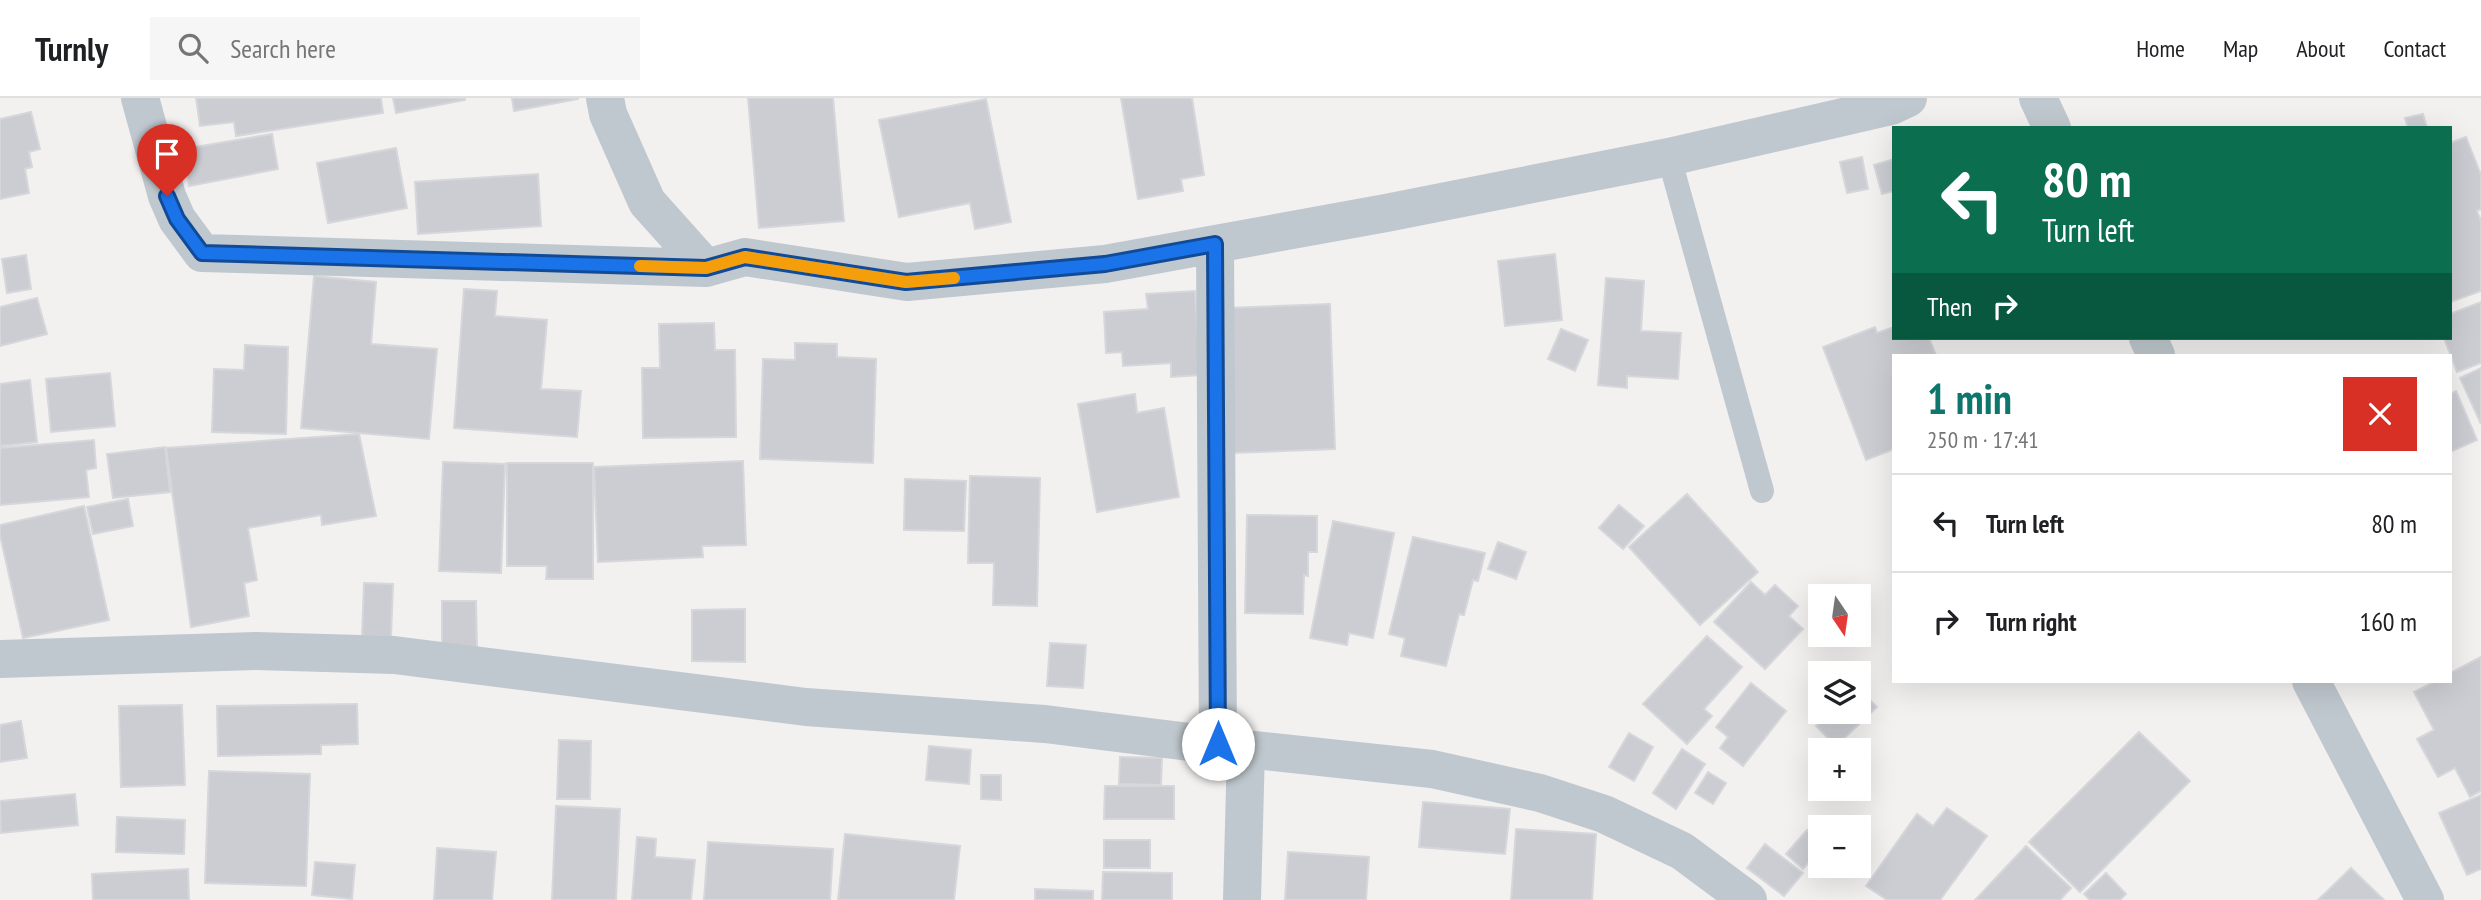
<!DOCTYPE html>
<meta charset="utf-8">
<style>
:root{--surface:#fff;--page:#f6f6f6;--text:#202124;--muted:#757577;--line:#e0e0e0;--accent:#0f766e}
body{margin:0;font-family:"PT Sans Narrow",sans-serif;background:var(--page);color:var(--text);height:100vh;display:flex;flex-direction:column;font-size:26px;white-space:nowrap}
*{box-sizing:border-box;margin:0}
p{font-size:23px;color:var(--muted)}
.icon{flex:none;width:38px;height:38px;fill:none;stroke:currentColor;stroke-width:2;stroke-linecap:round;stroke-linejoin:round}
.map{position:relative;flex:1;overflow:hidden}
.panel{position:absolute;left:1892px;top:256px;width:560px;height:329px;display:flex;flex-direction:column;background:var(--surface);border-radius:0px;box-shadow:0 7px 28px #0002}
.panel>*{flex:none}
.banner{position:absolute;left:1892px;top:28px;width:560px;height:214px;border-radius:0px;box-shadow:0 7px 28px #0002;background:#0b6e4f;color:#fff;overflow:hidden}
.needle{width:46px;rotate:167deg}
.controls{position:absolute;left:1808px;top:486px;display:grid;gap:14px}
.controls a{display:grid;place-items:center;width:63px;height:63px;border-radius:0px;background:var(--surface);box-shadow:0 7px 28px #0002;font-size:35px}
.pin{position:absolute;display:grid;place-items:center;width:60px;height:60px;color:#fff;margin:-72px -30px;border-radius:50% 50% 50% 0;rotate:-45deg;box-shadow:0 0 7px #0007}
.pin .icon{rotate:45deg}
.me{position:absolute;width:77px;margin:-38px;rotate:0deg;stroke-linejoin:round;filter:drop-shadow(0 0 5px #0008)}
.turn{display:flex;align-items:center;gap:24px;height:147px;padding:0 35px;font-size:32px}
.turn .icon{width:91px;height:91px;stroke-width:2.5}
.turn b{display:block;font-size:49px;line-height:60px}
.then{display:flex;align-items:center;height:66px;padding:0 35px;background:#0003;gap:14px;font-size:26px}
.round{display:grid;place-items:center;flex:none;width:74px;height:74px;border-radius:0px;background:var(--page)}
.head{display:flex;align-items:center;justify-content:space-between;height:119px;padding:0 35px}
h1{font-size:42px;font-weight:800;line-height:52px;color:var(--accent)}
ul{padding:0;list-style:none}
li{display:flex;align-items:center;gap:21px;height:98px;padding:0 35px;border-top:2px solid var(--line)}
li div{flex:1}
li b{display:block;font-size:26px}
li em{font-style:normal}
header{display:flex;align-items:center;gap:42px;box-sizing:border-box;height:98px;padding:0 35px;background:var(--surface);border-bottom:2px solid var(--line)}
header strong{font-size:33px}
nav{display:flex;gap:38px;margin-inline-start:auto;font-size:24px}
.search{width:490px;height:63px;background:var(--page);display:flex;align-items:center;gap:18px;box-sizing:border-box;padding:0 24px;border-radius:0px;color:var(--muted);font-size:26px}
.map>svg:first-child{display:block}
</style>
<header>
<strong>Turnly</strong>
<div class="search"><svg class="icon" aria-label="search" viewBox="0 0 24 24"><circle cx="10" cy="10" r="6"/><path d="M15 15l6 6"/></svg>Search here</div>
<nav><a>Home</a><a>Map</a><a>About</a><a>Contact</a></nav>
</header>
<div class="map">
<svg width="2481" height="802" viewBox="0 0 2481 802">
<rect width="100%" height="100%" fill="#f3f0f0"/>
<path fill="#cbcdd2" stroke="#d5d7db" stroke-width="2" d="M196,0H381L383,15L236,38L234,24L200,28Z
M393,0H465V2L396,15Z
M512,0H578V1L514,13Z
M748,0H833L844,123L759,130Z
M1121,0H1192L1204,77L1181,81L1183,93L1138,101Z
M986,1L1011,124L975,131L970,105L899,119L879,22Z
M31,14L40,51L29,54L32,69L25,71L29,95L0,101V21Z
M2423,16L2427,30H2408L2405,20Z
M272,36L278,71L189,88L183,51Z
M2466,39L2481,77V111L2477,113L2481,123V193L2450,204V45Z
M396,50L407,110L328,125L317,65Z
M1862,59L1868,91L1847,95L1840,64Z
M1894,61V93L1882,96L1874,67Z
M538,76L541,128L418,136L415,84Z
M1555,156L1562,222L1505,228L1498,163Z
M26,157L31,191L7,195L2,161Z
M314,178L376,184L371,246L437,251L429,341L301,330Z
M1606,180L1644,183L1641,233L1681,235L1678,281L1627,278V290L1598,287Z
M464,191L497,193L495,218L547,222L541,291L581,293L577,339L454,330Z
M1195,193L1200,277L1171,279V265L1123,268L1122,254L1106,255L1104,214L1148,211L1146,196Z
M37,200L47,236L0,248V209Z
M2481,204V265L2457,274L2444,240H2450V216Z
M1330,206L1335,351L1232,355L1227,210Z
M714,225L715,252H735L736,339L643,340L642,270H660L659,226Z
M1875,229L1877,235L1894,229V240H1929L1936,257H1894V351L1866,362L1823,249Z
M1561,231L1588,242L1575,273L1548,261Z
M795,245L837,246V259L876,261L873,365L760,361L763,261L795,262Z
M245,247L288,249L286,336L212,334L214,271L244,272Z
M2481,270V326L2460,280Z
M110,275L115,328L51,334L46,281Z
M30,282L37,344L0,348V286Z
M2456,293L2477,342L2450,354V296Z
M1135,296L1137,315L1164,310L1179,399L1097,414L1078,306Z
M359,336L376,418L322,427L321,417L248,430L257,482L244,485L249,518L191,529L166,350Z
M94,342L96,370L86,372L89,399L0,407V350Z
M165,349L170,394L113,400L107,356Z
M743,363L746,447L702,448L703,459L598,464L594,369Z
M443,364L505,366L501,475L439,473Z
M507,365H593V481H546L547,468H507Z
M970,378L1040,380L1037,508L993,507L994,465H968Z
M905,381L966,383L964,433L904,432Z
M1687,396L1758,474L1700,527L1629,449Z
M128,401L133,428L93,436L87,409Z
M1619,407L1644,428L1623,451L1599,430Z
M84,408L109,522L23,540L0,437V427Z
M1247,417L1317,418V454H1308V478L1304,477L1303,516L1245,515Z
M1333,423L1394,435L1373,540L1349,535L1347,547L1310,540Z
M1413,439L1485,455L1478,483L1473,482L1464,517L1459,516L1446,568L1401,558L1405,540L1389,536Z
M1498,444L1526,454L1516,481L1488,471Z
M1751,484L1765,497L1775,487L1798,508L1789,518L1803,531L1765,571L1714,524Z
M364,485L393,486L391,539L362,538Z
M442,503H476L477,550H442Z
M745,511V564L692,563V512Z
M1707,538L1742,569L1704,611L1712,618L1687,646L1643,606Z
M1050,545L1086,547L1083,590L1047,588Z
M2481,559V693L2470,699L2455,670L2438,679L2417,641L2434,632L2414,594L2436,583H2450V575Z
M1751,585L1786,613L1743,668L1720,650L1728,639L1716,629Z
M1858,590L1877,609L1836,648L1816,628L1830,614H1858Z
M357,606L358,646L321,647V656L218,658L217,608Z
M182,607L185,687L121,689L119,608Z
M21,623L27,660L0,664V627Z
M2139,634L2190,683L2080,794L2029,744Z
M1629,635L1653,649L1634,683L1609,669Z
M559,642L591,643L590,701H557Z
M929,648L971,652L969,686L926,682Z
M1682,651L1705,666L1676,711L1653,695Z
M1120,659L1162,660L1161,687L1119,686Z
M209,673L310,676L306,788L205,785Z
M1708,674L1726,685L1713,706L1695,695Z
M981,677H1001V702L981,701Z
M1105,688H1174V721H1104Z
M75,696L78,727L1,735L0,703Z
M2481,697V771L2467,777L2439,715Z
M1423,704L1510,711L1505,756L1419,749Z
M556,708L620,711L616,802H552Z
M1947,710L1987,738L1940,802H1887L1866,788L1917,716L1933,728Z
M117,719L185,722L184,756L116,754Z
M1516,731L1596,736L1592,802H1511Z
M1807,732L1820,743V752L1803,771L1786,756Z
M845,736L960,748L954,802H838Z
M637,739L656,741L655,759L695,762L691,802H632Z
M1104,742H1150V770H1104Z
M708,744L833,751L830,802H704Z
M1765,746L1803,775L1784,798L1747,770Z
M2026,748L2071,790L2060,802H1975Z
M437,750L496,754L492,802H434Z
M1288,754L1369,759L1366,802H1285Z
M315,764L355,767L352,801L312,797Z
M2351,770L2384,802H2318Z
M188,771L189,802H93L92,776Z
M1103,774L1172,775V802H1102Z
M2106,775L2126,796L2120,802H2090L2084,796Z
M1035,791L1093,793V802H1035Z"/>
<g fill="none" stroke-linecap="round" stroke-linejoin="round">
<path stroke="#bfc8ce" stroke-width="24" d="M1669,59L1762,393"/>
<path stroke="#bfc8ce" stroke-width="38" d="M140,0L167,98L177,121L202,155L706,170L745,159L907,184L1105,166L1386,115L1669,59L1891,8L1908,0
M605,0L608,16L647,104L706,170
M2038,0L2052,30
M1215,146L1218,646
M2148,240L2156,257
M0,561L256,553L394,557L806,609L1045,626L1246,651L1432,671L1540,695L1604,716L1682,753L1748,802
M2311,583L2425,802
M1242,802L1246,651"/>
</g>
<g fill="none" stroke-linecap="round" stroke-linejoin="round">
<g stroke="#114b97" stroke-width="18">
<path id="route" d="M167,98L177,121L202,155L706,170L745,159L906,184L1105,166L1215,146L1218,646"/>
</g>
<use href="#route" stroke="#1a73e8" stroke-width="12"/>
<path stroke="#f59e0b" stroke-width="12" d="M640,168L706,170L745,159L906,184L954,180"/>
</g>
</svg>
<div class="controls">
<a><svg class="needle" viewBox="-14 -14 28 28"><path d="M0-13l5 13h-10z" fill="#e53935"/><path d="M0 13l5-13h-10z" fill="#757577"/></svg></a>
<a><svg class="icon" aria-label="layers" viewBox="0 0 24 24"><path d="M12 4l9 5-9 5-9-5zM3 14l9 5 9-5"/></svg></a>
<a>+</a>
<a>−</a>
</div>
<div class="pin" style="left:167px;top:98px;background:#d93025"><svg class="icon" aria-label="arrive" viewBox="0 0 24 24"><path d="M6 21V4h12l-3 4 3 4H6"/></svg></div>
<svg class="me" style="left:1218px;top:646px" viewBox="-20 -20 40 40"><circle r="19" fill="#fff"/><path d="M0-13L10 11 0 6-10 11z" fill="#1a73e8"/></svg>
<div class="banner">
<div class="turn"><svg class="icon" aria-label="left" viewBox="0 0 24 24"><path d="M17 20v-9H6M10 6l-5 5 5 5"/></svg><div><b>80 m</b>Turn left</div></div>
<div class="then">Then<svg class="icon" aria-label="right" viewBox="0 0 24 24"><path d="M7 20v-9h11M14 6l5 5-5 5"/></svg></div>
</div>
<section class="panel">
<div class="head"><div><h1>1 min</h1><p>250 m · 17:41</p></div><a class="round" style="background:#d93025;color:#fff"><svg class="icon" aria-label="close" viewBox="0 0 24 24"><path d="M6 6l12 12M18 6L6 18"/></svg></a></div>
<ul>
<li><svg class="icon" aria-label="left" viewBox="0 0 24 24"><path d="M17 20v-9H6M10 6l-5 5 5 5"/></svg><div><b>Turn left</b></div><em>80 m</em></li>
<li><svg class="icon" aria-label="right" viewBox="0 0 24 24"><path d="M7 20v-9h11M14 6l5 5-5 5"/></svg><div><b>Turn right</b></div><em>160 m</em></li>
</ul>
</section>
</div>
